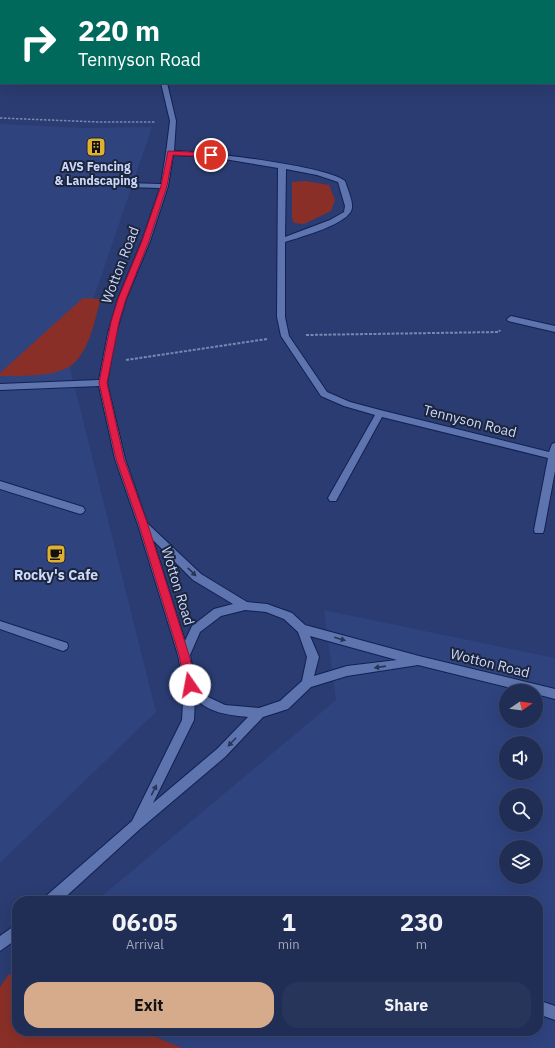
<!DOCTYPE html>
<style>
:root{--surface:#202d55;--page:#28355b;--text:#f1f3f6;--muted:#a2a8b9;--line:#3d496c;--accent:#d6ab8b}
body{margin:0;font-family:"IBM Plex Sans",sans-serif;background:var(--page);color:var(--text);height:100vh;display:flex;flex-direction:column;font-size:15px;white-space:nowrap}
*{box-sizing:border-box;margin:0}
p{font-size:13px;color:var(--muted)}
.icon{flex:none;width:22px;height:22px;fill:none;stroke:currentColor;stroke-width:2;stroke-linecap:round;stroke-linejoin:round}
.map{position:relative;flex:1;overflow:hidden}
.sheet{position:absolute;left:12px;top:896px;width:531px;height:140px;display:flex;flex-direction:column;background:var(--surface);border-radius:16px;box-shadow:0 4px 16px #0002,0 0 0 1px var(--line)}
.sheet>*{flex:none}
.top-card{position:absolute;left:0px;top:0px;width:555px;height:84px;box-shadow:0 4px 16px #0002,0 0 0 1px var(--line);background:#00695c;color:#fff;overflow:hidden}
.needle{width:26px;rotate:77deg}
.tools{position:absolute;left:499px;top:684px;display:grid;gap:8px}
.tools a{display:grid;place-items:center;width:44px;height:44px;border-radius:50%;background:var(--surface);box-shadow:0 4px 16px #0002,0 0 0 1px var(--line);font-size:20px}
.pin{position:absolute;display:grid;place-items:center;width:34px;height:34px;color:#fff;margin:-17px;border:2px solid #fff;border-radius:50%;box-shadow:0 1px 4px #0007}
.me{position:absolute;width:44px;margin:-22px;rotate:348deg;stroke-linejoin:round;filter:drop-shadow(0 0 3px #0008)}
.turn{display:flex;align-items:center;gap:14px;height:84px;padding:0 12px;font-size:18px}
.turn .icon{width:52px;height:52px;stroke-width:2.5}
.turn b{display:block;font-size:28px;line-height:34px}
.eta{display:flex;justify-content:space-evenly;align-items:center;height:68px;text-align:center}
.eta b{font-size:24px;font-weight:800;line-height:28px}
.primary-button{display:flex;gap:8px;margin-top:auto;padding:8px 12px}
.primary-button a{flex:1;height:46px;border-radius:16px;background:var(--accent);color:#111;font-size:16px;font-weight:800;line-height:46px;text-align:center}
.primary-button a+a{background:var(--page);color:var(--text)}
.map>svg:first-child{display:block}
</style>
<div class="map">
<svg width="555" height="1048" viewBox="0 0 555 1048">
<rect width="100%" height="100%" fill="#2a3c71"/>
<path fill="#2f437f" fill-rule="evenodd" d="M0,124L84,128L152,127L70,368L156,712L0,863Z
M324,610L555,658V1048H182L142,1031H538V901H96L336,700ZM506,691H536V721H506ZM506,743H536V773H506ZM506,795H536V825H506ZM506,847H536V877H506Z"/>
<path fill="#8a2f28" d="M305,181L329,185L335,200L331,211L304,224L294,223L292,218V182Z
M83,298L101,299C95,318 91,344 77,360C63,378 21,376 0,376V373Z
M9,974L17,977V1031H142L182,1048H0V987Z"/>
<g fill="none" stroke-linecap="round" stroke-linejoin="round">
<g stroke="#122153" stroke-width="2">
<path id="minor" d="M477,0H483V1H477Z
M0,50H1V54H0Z
M554,67H555V71H554Z
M161,83H167L176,121L174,151C200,151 328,166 345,181C347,188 353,200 352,208C350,224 300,237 285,242V317L289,336L327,392L350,402L380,410L549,452L552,444L555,443V471L544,530L543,533H535L534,530L548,458L382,417L336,501H330L328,498L375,415L344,406L321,396L281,336L277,317L278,168L212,157L173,155L168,186L150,241L126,299L116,333L107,383L125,459L147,523L201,574L247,602L267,604L292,613L305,625L419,656L555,689V699L536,694V691H523L418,665L347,676L311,687L288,709L263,717L225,757L140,829L61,901H44L46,896L132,821L182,720L184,685L178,655L138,525L115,459L99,386L0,390V384L99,380L108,333L118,299L142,241L160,188L127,187L123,185L127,183L161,184L166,153L170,121ZM286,169L317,175L338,182L345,206L344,212L330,220L285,237ZM153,540L193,580L233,604L214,609L192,626L185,641ZM245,610L266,612L284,619L298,632L307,657L302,681L280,701L259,708L225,705L208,697L195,683L190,655L200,632L221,616ZM310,636L397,660L347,666L314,676L319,657ZM195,698C209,713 228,715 248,717L217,749L153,803L194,720Z
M511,316L555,326V332L508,321L507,319Z
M0,481L83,507L85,510L83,513L80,514L0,489Z
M0,621L67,643L68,646L67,649L63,651L0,629Z
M17,924V939L0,951V936Z
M538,1000L555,1006V1020L538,1014Z"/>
</g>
<path stroke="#7988b3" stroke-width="1.5" stroke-dasharray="2.5 1.5" stroke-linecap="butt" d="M0,118L98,122H155"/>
<path stroke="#7988b3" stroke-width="2" stroke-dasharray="3 1.5" stroke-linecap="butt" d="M306,335L499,332L500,330
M126,360L267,339"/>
<use href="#minor" fill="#5e74ae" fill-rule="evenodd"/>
</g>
<defs><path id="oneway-solid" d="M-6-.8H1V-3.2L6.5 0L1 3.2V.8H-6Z"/></defs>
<g fill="#293554">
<use href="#oneway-solid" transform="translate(192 572) rotate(44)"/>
<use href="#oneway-solid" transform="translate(340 639) rotate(16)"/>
<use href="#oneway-solid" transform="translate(380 667) rotate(172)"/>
<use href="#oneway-solid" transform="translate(232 742) rotate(134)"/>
<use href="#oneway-solid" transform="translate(154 790) rotate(-63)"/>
</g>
<path fill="#e11d48" stroke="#92132f" d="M168,151L211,153L214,155L211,157L173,155L167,186L149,241L126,299L119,322L107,383L124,459L148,525L189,655L196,685L194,688L190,690L187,688L185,685L179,655L139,525L116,459L99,383L111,322L118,299L142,241L161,186Z"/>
<defs>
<g id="building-square" transform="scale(1)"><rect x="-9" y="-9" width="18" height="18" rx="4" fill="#deb133" stroke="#1c253d"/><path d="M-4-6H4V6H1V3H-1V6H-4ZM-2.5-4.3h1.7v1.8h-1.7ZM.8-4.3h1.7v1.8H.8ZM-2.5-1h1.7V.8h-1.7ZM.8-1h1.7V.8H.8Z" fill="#111"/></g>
<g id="cafe-square" transform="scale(1)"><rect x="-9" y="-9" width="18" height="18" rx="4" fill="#deb133" stroke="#1c253d"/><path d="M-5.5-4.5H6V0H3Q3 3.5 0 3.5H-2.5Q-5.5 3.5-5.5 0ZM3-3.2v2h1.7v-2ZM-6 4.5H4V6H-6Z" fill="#111"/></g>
</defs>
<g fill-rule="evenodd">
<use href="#building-square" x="96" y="147"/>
<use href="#cafe-square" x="56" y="554"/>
</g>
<g text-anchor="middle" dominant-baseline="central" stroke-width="4" stroke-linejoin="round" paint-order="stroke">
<g font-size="12" font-weight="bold" fill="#ccd9f9" stroke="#1c253d">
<text x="96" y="166">AVS Fencing<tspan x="96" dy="14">&amp; Landscaping</tspan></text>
</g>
<g font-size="14" fill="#ccd9f9" stroke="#1c253d">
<text transform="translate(120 265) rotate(-69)">Wotton Road</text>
<text transform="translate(470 421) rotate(14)">Tennyson Road</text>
<text transform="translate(178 586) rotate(73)">Wotton Road</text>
<text transform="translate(490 663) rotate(14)">Wotton Road</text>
</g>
<g font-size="14" font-weight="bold" fill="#ccd9f9" stroke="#1c253d">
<text x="56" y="575">Rocky's Cafe</text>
</g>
</g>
</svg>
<div class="tools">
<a><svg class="needle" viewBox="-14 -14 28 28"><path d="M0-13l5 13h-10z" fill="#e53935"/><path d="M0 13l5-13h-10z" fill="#a2a8b9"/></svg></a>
<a><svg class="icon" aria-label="sound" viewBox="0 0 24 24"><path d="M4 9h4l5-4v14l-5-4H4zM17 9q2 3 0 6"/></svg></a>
<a><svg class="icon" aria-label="search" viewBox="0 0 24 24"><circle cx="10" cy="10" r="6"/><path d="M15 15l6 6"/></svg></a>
<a><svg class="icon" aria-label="layers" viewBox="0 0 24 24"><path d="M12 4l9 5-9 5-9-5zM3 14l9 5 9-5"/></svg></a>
</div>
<div class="pin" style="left:211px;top:155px;background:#d93025"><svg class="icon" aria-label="arrive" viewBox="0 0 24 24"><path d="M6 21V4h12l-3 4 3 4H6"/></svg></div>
<svg class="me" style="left:190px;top:685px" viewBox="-20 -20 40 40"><circle r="19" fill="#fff"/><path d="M0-13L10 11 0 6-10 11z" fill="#e11d48"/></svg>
<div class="top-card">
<div class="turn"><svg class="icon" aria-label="right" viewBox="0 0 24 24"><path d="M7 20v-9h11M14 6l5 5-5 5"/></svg><div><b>220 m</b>Tennyson Road</div></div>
</div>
<section class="sheet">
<div class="eta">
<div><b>06:05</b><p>Arrival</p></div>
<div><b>1</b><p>min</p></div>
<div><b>230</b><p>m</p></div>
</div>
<div class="primary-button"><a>Exit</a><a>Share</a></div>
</section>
</div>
